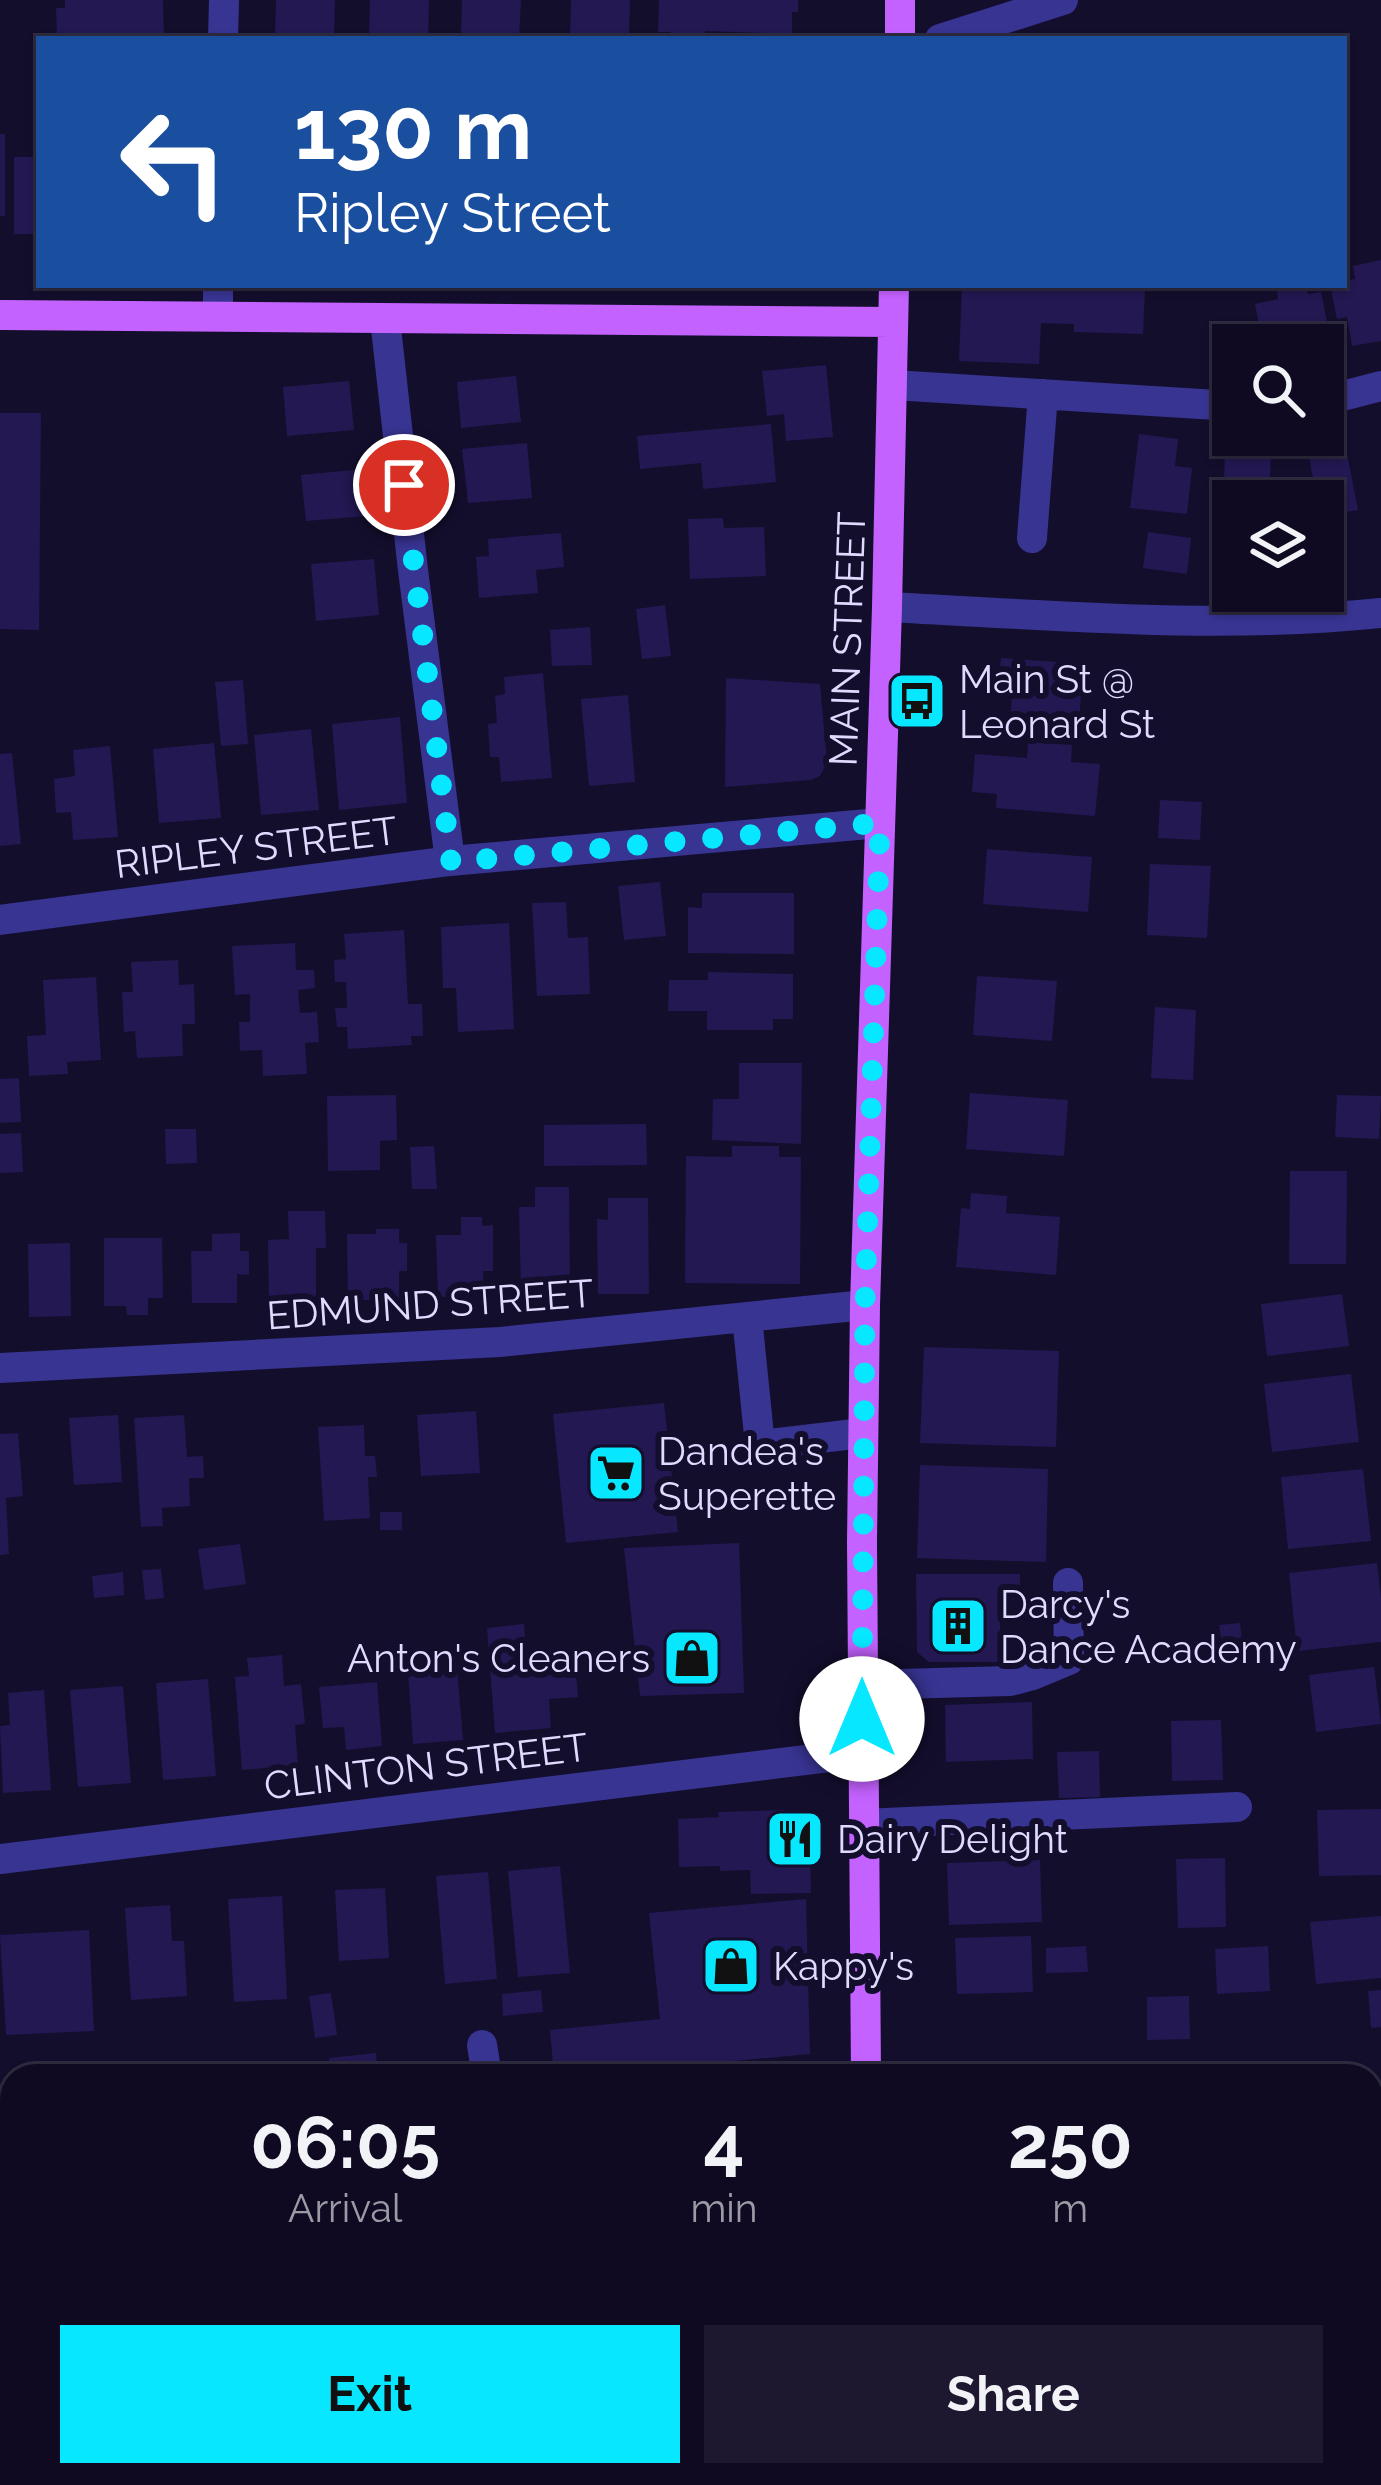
<!DOCTYPE html>
<style>
:root{--surface:#0f0a22;--page:#1d182f;--text:#f1f3f6;--muted:#9b9aa5;--line:#2f2b40;--accent:#07e7ff}
body{margin:0;font-family:Raleway,sans-serif;background:var(--page);color:var(--text);height:100vh;display:flex;flex-direction:column;font-size:45px;white-space:nowrap}
*{box-sizing:border-box;margin:0}
p{font-size:39px;color:var(--muted)}
.icon{flex:none;width:66px;height:66px;fill:none;stroke:currentColor;stroke-width:2;stroke-linecap:round;stroke-linejoin:round}
.map{position:relative;flex:1;overflow:hidden}
.drawer{position:absolute;left:0px;top:2064px;width:1383px;height:423px;display:flex;flex-direction:column;background:var(--surface);border-radius:36px 36px 0 0;box-shadow:0 3px 9px #0004,0 0 0 3px var(--line)}
.drawer>*{flex:none}
.guide{position:absolute;left:36px;top:36px;width:1311px;height:252px;border-radius:0px;box-shadow:0 3px 9px #0004,0 0 0 3px var(--line);background:#1a4fa0;color:#fff;overflow:hidden}
.tools{position:absolute;left:1212px;top:324px;display:grid;gap:24px}
.tools a{display:grid;place-items:center;width:132px;height:132px;border-radius:0px;background:var(--surface);box-shadow:0 3px 9px #0004,0 0 0 3px var(--line);font-size:60px}
.pin{position:absolute;display:grid;place-items:center;width:102px;height:102px;color:#fff;margin:-51px;border:6px solid #fff;border-radius:50%;box-shadow:0 3px 12px #0007}
.me{position:absolute;width:132px;margin:-66px;rotate:0deg;stroke-linejoin:round;filter:drop-shadow(0 0 9px #0008)}
.turn{display:flex;align-items:center;gap:42px;height:252px;padding:0 60px;font-size:54px}
.turn .icon{width:156px;height:156px;stroke-width:2.5}
.turn b{display:block;font-size:84px;line-height:102px}
.eta{display:flex;justify-content:space-evenly;align-items:center;height:204px;text-align:center}
.eta b{font-size:72px;font-weight:700;line-height:84px}
.primary-button{display:flex;gap:24px;margin-top:auto;padding:24px 60px}
.primary-button a{flex:1;height:138px;border-radius:0px;background:var(--accent);color:#111;font-size:48px;font-weight:700;line-height:138px;text-align:center}
.primary-button a+a{background:var(--page);color:var(--text)}
.map>svg:first-child{display:block}
</style>
<div class="map">
<svg width="1381" height="2485" viewBox="0 0 1381 2485">
<rect width="100%" height="100%" fill="#140e2d"/>
<path fill="#231851" d="M65,0H163L164,39H57L56,8H65Z
M276,0H335L334,39H275Z
M370,0H429L428,39H369Z
M462,0H521L519,39H461Z
M571,0H630L629,39H570Z
M659,0H798V12H792V34L705,31V39H670L671,32H658Z
M0,134H5V216H0Z
M14,157H39V234H14Z
M1381,260V341L1352,346L1347,317L1337,319L1330,285H1344V281L1355,279L1353,266Z
M962,285H1108V288L1145,289L1143,334L1074,332V324L1041,323L1039,364L959,361Z
M1306,286L1308,294L1321,292L1329,332L1305,336L1306,345H1278L1275,331L1261,334L1255,304L1278,299L1277,291Z
M826,365L833,437L786,441L784,414L767,416L762,371Z
M516,376L521,422L461,428L457,382Z
M349,381L354,430L287,436L283,387Z
M0,413H41L39,630L0,629Z
M771,424L776,482L703,489L701,463L640,469L637,436Z
M1139,434L1178,439L1175,466L1192,468L1187,514L1130,508Z
M1234,435L1252,436V453H1271L1269,501H1233V533H1225L1226,520L1215,519L1217,479H1224L1225,452H1234Z
M1333,439L1336,450L1346,449L1358,510L1327,515L1323,501H1302L1300,487L1314,484L1307,445Z
M527,443L532,498L468,503L462,449Z
M363,469L367,516L306,521L301,475Z
M723,518L724,528L764,527L766,576L690,579L688,519Z
M1148,532L1191,538L1187,574L1143,568Z
M561,533L564,567L536,570L538,593L479,598L476,557L489,556L488,539Z
M374,559L379,615L316,621L311,564Z
M665,605L671,656L642,659L636,609Z
M590,627L592,665L552,666L550,630Z
M1001,658L1083,664L1079,726L1010,721L1012,697L997,696Z
M543,673L552,778L501,782L499,757H490L488,724L497,723L495,696L505,694L504,677Z
M726,678L820,684L827,762L820,776L811,780L725,787Z
M243,680L248,744L221,746L215,682Z
M628,695L635,782L589,786L581,699Z
M400,717L407,803L339,810L332,724Z
M311,729L319,810L261,815L254,735Z
M1028,742L1072,745L1071,762L1100,764L1095,816L996,808L997,794L972,792L975,754L1027,758Z
M214,743L221,818L159,823L153,749Z
M110,746L118,837L73,840L71,812L56,813L54,779L75,776L73,750Z
M12,753L21,844L0,846V754Z
M1160,800L1202,802L1200,840L1158,838Z
M987,849L1092,857L1088,912L983,904Z
M1150,864L1211,866L1207,938L1147,935Z
M660,882L666,936L624,940L618,886Z
M702,893H794V954L688,953V907L702,908Z
M566,902L568,938L588,937L590,994L537,996L532,903Z
M509,923L514,1029L458,1032L456,988H443L441,927Z
M404,930L408,1004H422L423,1036H411L412,1045L348,1049L347,1027H337L335,1008H347L346,982H335L334,960L346,959L344,934Z
M295,943L296,970H314L315,988L298,990L300,1013L317,1012L319,1042L305,1043L307,1074L263,1076L262,1050L240,1051L239,1022H250V994L235,995L232,946Z
M178,960L179,985L194,984L195,1024H182L183,1056L137,1058L135,1031L124,1032L122,992H133L131,962Z
M708,972L793,974V1019H773V1030H707V1011H668L669,980H708Z
M977,976L1057,981L1052,1041L973,1035Z
M96,977L101,1060L67,1062L68,1074L29,1076L27,1036L46,1035L43,980Z
M1155,1007L1196,1010L1193,1080L1151,1078Z
M739,1063H802L801,1144L712,1140L713,1099H739Z
M19,1078L21,1122L0,1123V1079Z
M970,1093L1068,1100L1064,1156L966,1149Z
M396,1095L397,1140L380,1141V1170L328,1171L327,1096Z
M1337,1095L1381,1096L1379,1139L1335,1137Z
M646,1124L647,1165L544,1166V1125Z
M165,1129H196L197,1163L166,1164Z
M21,1133L23,1172L0,1173V1134Z
M434,1146L437,1189H412L410,1147Z
M732,1146H779V1157H801L800,1284L685,1283L686,1156L732,1157Z
M1290,1171H1347L1346,1264H1289Z
M535,1187H569L570,1294H521L519,1207H535Z
M971,1193L1007,1196L1006,1213L1060,1217L1056,1275L956,1267L961,1208L970,1209Z
M608,1198H648L649,1294H598L597,1219L608,1220Z
M288,1211H325L326,1248H316V1301L269,1302L268,1240L289,1239Z
M461,1217H482V1226L493,1225V1271H483L484,1296L438,1297L436,1235H461Z
M376,1229H399V1243H407V1271H399V1300H348L347,1234H376Z
M240,1233V1251H249V1275L237,1274V1303H192L191,1251H212V1234Z
M104,1238H162L163,1298H148V1315H127L126,1306H104Z
M70,1243L71,1316L29,1317L28,1244Z
M1342,1294L1349,1346L1267,1356L1261,1304Z
M924,1347L1059,1351L1056,1447L920,1443Z
M1351,1374L1359,1442L1272,1452L1264,1384Z
M664,1403L678,1532L566,1543L553,1414Z
M476,1411L480,1473L421,1476L417,1415Z
M118,1415L122,1482L74,1485L69,1418Z
M184,1415L187,1457L203,1456L204,1478H189L190,1506L162,1508L163,1526L141,1527L134,1418Z
M364,1425L365,1456H375L377,1477H368L370,1518L324,1521L318,1427Z
M18,1433L23,1496L6,1498L9,1554L0,1555V1434Z
M920,1465L1048,1469L1046,1562L917,1558Z
M1363,1469L1371,1541L1288,1549L1281,1477Z
M380,1512H402V1530H380Z
M739,1543L744,1693L640,1696L624,1548Z
M240,1544L246,1584L204,1590L198,1549Z
M1377,1563L1381,1598V1642L1297,1651L1289,1573Z
M161,1569L164,1598L145,1600L142,1570Z
M123,1572L124,1595L94,1598L92,1576Z
M916,1574H1020V1599L1000,1600V1662H929L917,1652Z
M1240,1623L1243,1648L1223,1651L1219,1625Z
M524,1624L527,1666L575,1662L578,1697L549,1699L551,1728L495,1733L487,1628Z
M282,1655L284,1686L301,1684L305,1724L295,1725L298,1765L242,1770L235,1677L249,1676L247,1658Z
M1374,1667L1381,1724L1316,1732L1309,1675Z
M457,1668L463,1740L413,1744L408,1672Z
M208,1679L216,1776L163,1780L156,1683Z
M377,1682L382,1746L346,1750L344,1727L323,1728L319,1687Z
M123,1686L131,1783L78,1787L70,1690Z
M44,1690L51,1790L3,1793L0,1726L10,1725L8,1693Z
M1032,1702L1033,1759L946,1762L945,1705Z
M1221,1720L1223,1780L1172,1781L1171,1721Z
M1099,1751L1100,1797L1059,1798L1057,1752Z
M1381,1809V1875L1319,1876L1317,1810Z
M785,1810L809,1819L811,1893L751,1894L750,1870L720,1871V1866L679,1867L678,1819L719,1817L718,1812Z
M1225,1858L1226,1927L1178,1928L1176,1859Z
M1040,1860L1042,1922L949,1925L947,1863Z
M560,1866L570,1973L518,1977L508,1871Z
M488,1872L497,1979L445,1984L436,1876Z
M385,1888L389,1958L339,1961L335,1890Z
M282,1896L287,1999L234,2002L228,1899Z
M806,1899L810,2054L670,2067L671,2076H554L550,2030L660,2019L649,1913Z
M170,1905L172,1941H184L187,1996L131,2000L125,1908Z
M1381,1916V1978L1316,1984L1310,1922Z
M89,1930L94,2031L6,2035L0,1935Z
M1031,1936L1033,1992L957,1994L955,1938Z
M1086,1946L1088,1972L1046,1973V1948Z
M1268,1946L1270,1991L1217,1994L1215,1949Z
M541,1990L543,2012L503,2016L502,1994Z
M1381,1990V2027L1371,2028L1368,1991Z
M331,1993L337,2035L315,2038L309,1996Z
M1189,1996L1190,2039L1147,2040V1997Z
M376,2053L378,2076H330L329,2058Z
M0,2177H3L11,2257L0,2258Z
M1381,2220V2280L1371,2283V2222Z
M467,2475H531L532,2485H468Z
M1004,2475H1095L1096,2485H1005Z"/>
<g fill="none" stroke-linecap="round" stroke-linejoin="round">
<path stroke="#383492" stroke-width="30" d="M223,39L224,0
M940,39L1063,0
M218,316V285
M385,319L413,570L450,861
M893,385L1233,406
M1323,401L1381,386
M1032,538L1043,394
M887,607C1051,615 1217,630 1381,613
M0,920L450,861L880,823
M747,1317L760,1445L863,1433
M0,1368L500,1342L865,1305
M862,1685L1010,1681L1033,1675L1069,1660L1068,1583
M863,1824L1237,1807
M0,1859L862,1753
M482,2045L487,2076
M1371,2182L1381,2180
M0,2321L12,2320
M734,2475L739,2485
M1354,2475L1356,2485"/>
<path stroke="#c462ff" stroke-width="30" d="M900,0V39
M0,315L892,322
M866,2076L862,1542L865,1305L887,607L894,285
M870,2475V2485"/>
</g>
<g fill="none" stroke-linecap="round" stroke-linejoin="round">
<path stroke="#07e7ff" stroke-width="21" stroke-dasharray="0 37.8" d="M404,485L451,862L880,823L865,1305L862,1719"/>
</g>
<defs>
<g id="bus-square" transform="scale(3)"><rect x="-9" y="-9" width="18" height="18" rx="4" fill="#07e7ff" stroke="#140e2d"/><path d="M-5-6H5V4H4V6H2V4H-2V6H-4V4H-5ZM-3.5-4V0h7V-4ZM-3.5 1.2v1.5H-2V1.2ZM2 1.2v1.5H3.5V1.2Z" fill="#111"/></g>
<g id="supermarket-square" transform="scale(3)"><rect x="-9" y="-9" width="18" height="18" rx="4" fill="#07e7ff" stroke="#140e2d"/><path d="M-6-5.5h2.5l.6 2H6L4.5 2H-2.5L-4.4-4H-6ZM-1.5 3.2a1.3 1.3 0 1 0 .1 0ZM3 3.2a1.3 1.3 0 1 0 .1 0Z" fill="#111"/></g>
<g id="building-square" transform="scale(3)"><rect x="-9" y="-9" width="18" height="18" rx="4" fill="#07e7ff" stroke="#140e2d"/><path d="M-4-6H4V6H1V3H-1V6H-4ZM-2.5-4.3h1.7v1.8h-1.7ZM.8-4.3h1.7v1.8H.8ZM-2.5-1h1.7V.8h-1.7ZM.8-1h1.7V.8H.8Z" fill="#111"/></g>
<g id="shop-square" transform="scale(3)"><rect x="-9" y="-9" width="18" height="18" rx="4" fill="#07e7ff" stroke="#140e2d"/><path d="M-5-2.5h2.3a2.7 3.5 0 0 1 5.4 0H5L5.5 6h-11ZM-1.5-2.5h3a1.5 2.3 0 0 0-3 0Z" fill="#111"/></g>
<g id="restaurant-square" transform="scale(3)"><rect x="-9" y="-9" width="18" height="18" rx="4" fill="#07e7ff" stroke="#140e2d"/><path d="M-5-6h1v4h1v-4h1v4h1v-4h1v5L-1.5 .5V6h-2V.5L-5-1ZM5-6V6H3V1.5H1.5Q1.5-4 5-6Z" fill="#111"/></g>
</defs>
<g fill-rule="evenodd">
<use href="#bus-square" x="917" y="701"/>
<use href="#supermarket-square" x="616" y="1473"/>
<use href="#building-square" x="958" y="1626"/>
<use href="#shop-square" x="692" y="1658"/>
<use href="#restaurant-square" x="795" y="1839"/>
<use href="#shop-square" x="731" y="1966"/>
</g>
<g text-anchor="middle" dominant-baseline="central" stroke-width="12" stroke-linejoin="round" paint-order="stroke">
<g font-size="39" fill="#dfdbff" stroke="#140e2d">
<text transform="translate(847 639) rotate(-88)">MAIN STREET</text>
<text transform="translate(256 847) rotate(-7)">RIPLEY STREET</text>
<text transform="translate(430 1304) rotate(-4)">EDMUND STREET</text>
<text transform="translate(426 1766) rotate(-7)">CLINTON STREET</text>
</g>
<g font-size="39" fill="#dfdbff" stroke="#140e2d" text-anchor="start">
<text x="959" y="679">Main St @<tspan x="959" dy="45">Leonard St</tspan></text>
<text x="658" y="1451">Dandea's<tspan x="658" dy="45">Superette</tspan></text>
<text x="1000" y="1604">Darcy's<tspan x="1000" dy="45">Dance Academy</tspan></text>
<text x="650" y="1658" text-anchor="end">Anton's Cleaners</text>
<text x="837" y="1839">Dairy Delight</text>
<text x="773" y="1966">Kappy's</text>
</g>
</g>
</svg>
<div class="tools">
<a><svg class="icon" aria-label="search" viewBox="0 0 24 24"><circle cx="10" cy="10" r="6"/><path d="M15 15l6 6"/></svg></a>
<a><svg class="icon" aria-label="layers" viewBox="0 0 24 24"><path d="M12 4l9 5-9 5-9-5zM3 14l9 5 9-5"/></svg></a>
</div>
<div class="pin" style="left:404px;top:485px;background:#d93025"><svg class="icon" aria-label="arrive" viewBox="0 0 24 24"><path d="M6 21V4h12l-3 4 3 4H6"/></svg></div>
<svg class="me" style="left:862px;top:1719px" viewBox="-20 -20 40 40"><circle r="19" fill="#fff"/><path d="M0-13L10 11 0 6-10 11z" fill="#07e7ff"/></svg>
<div class="guide">
<div class="turn"><svg class="icon" aria-label="left" viewBox="0 0 24 24"><path d="M17 20v-9H6M10 6l-5 5 5 5"/></svg><div><b>130 m</b>Ripley Street</div></div>
</div>
<section class="drawer">
<div class="eta">
<div><b>06:05</b><p>Arrival</p></div>
<div><b>4</b><p>min</p></div>
<div><b>250</b><p>m</p></div>
</div>
<div class="primary-button"><a>Exit</a><a>Share</a></div>
</section>
</div>
